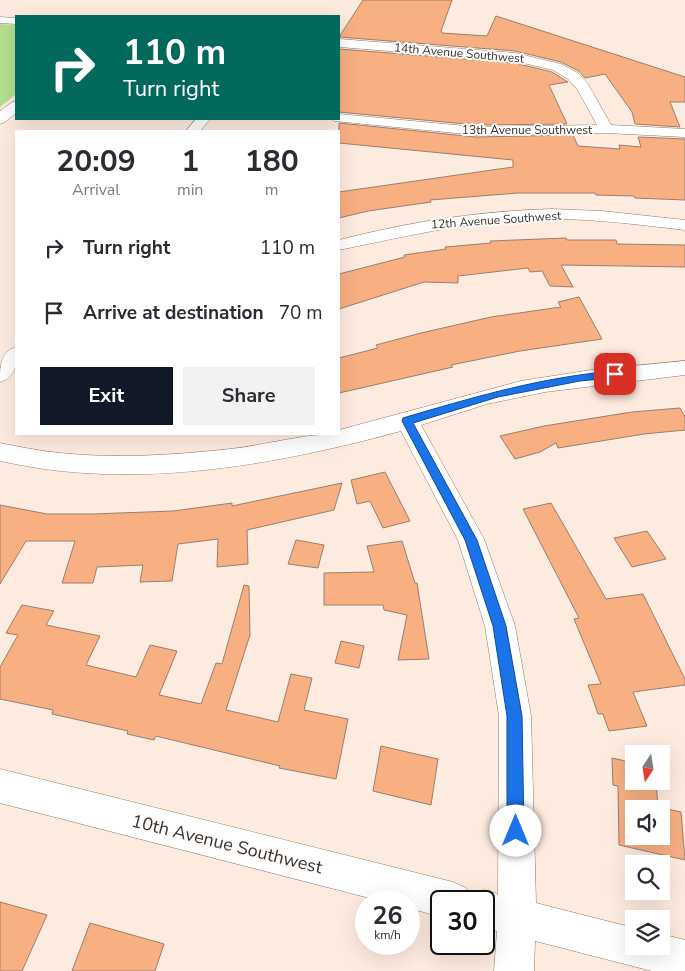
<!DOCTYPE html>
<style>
:root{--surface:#fff;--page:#f2f2f3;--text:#2b2b33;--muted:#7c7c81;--accent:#111827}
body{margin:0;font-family:"Nunito Sans",sans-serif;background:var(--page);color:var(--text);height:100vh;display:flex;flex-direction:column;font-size:19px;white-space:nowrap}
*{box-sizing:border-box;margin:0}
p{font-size:16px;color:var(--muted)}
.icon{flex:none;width:28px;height:28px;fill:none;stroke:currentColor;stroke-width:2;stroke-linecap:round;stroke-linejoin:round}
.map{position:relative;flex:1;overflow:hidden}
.details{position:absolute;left:15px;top:130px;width:325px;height:305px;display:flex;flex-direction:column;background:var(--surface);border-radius:0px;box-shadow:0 5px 20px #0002}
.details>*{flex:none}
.hud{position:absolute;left:15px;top:15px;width:325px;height:105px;border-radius:0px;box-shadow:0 5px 20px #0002;background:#00695c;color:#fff;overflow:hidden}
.needle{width:32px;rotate:192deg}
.tools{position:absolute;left:625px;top:745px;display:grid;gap:10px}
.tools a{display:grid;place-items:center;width:45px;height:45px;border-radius:0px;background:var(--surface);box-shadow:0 5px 20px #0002;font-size:25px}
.speed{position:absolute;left:355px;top:890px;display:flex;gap:10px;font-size:25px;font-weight:700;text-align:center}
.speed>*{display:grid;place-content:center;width:65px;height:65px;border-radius:50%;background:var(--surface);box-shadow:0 5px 20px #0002;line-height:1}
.speed small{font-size:12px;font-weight:400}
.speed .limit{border:2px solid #111;border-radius:8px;background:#fff;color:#111}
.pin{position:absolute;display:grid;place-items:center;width:42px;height:42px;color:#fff;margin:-21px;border-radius:10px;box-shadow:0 2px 8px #0006}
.me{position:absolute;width:55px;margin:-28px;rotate:0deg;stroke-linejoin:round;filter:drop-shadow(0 0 4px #0008)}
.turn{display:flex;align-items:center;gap:18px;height:105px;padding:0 25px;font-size:22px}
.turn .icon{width:65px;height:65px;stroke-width:2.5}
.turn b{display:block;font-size:35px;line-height:42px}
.eta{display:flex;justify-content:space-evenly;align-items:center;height:85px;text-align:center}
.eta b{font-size:30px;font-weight:700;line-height:35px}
.action{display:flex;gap:10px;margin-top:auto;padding:10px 25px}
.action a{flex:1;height:58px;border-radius:0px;background:var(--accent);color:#fff;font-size:20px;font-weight:700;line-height:58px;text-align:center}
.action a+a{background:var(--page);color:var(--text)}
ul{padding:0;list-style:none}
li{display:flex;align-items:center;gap:15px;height:65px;padding:0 25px}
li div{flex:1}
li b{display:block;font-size:19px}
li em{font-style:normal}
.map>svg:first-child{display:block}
</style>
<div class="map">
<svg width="685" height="971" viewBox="0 0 685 971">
<rect width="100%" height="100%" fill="#feebe0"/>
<path fill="#b3e08e" d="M0,24L16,25V94L0,107Z"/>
<path fill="#f8b082" stroke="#9a7e6d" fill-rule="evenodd" d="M363,0H452L441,31L442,33L487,36L496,16L685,77V102H670L680,127L635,124L632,112L605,74L585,78L579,71L561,62L515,51L339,37Z
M339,49L515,63L552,72L568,82L549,85L567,124L476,125L339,112Z
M339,123L476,137L573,135L578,146L620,149L619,145L641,147L638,137L685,139V200L635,198L634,196L596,195L595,193H518L430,200L431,202L368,211L339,218V192L513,167V160L339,143Z
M566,238L567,240H616L617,244L685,245V267L561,265L573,287L550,286L542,271L530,272L528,268L458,276V283L424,282L339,309V274L405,257L404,255L446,249L445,247L491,243L490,241Z
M579,297L602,339L520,351L451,365L453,367L339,393V358L378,348L376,345L421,333L491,317L561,307L558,302Z
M680,408L685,417V430L644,434L558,448L556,443L540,452L515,459L500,436L544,426L632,412Z
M385,472L410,521L383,528L370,501L357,504L351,480Z
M342,483L334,510L247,530L248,564L217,567L218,539L178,544L172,581L140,582L143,565L97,567L93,583H62L75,541H26L0,584V505L47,514H93L173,511L232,503V506Z
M551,503L606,599L643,594L685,679V685L633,692L647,726L609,731L603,714H598L588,685L601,684L574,619L579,618L523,509Z
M647,531L666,559L632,567L614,538Z
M296,540L324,545L318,568L288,564Z
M402,541L415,583H417L429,659L398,660L407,615L384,610L383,605H324V573L374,572L367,546Z
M244,585L249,586L250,635L226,710L278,722L291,674L312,678L304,710L348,719L336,779L279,768L280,766L156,736L154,740L127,734L128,731L52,714L53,710L0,699V667L18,635L6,633L22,605L54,611L46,625L100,636L86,665L136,677L150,645L177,651L159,695L201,704L216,663L222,664Z
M341,641L364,646L359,668L335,663Z
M381,746L438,759L431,805L373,791Z
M612,758L634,763V781H656L658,807L681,812L685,860L619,845L618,786L613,785ZM634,809H661V836H634Z
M0,902L47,915L22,971H0Z
M90,923L164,944L155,971H72Z"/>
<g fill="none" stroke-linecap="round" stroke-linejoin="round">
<g stroke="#937766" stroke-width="1">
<path id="minor" d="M0,17L16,18V24L0,23Z
M339,39L515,53L561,64L578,73L588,84L611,125L685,129V137L606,133L476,135L334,121L333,119H339V114L476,127L597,125L577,89L568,79L553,70L515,61L339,47Z
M196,119H210L200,131H186Z
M552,209L602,211L685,220V230C641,225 597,219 553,219C477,219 412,235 339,250V240C409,222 479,211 552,209Z
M16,347C17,362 17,377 0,382C0,367 0,352 16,347Z
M685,361V375L545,392L487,404L421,425L484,539L515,626L531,716L536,903L634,928V946H661V934L685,940V971H652L535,941L534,971H494L497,931L484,928V901H441V917L409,908V901H381L0,803V769L453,882L466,888L470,897L484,890L498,894L499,716L485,626L458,540L401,431C290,461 175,483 60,471C40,469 20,465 0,461V443C20,447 40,451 60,453C116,459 174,455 230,449C266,445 302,434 339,434V430L521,381L591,370Z"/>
</g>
<g stroke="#937766" stroke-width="1">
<path id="tertiary" d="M16,101V113L5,122L0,124V111L11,103Z"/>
</g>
<use href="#minor" fill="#fff" fill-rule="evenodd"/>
<use href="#tertiary" fill="#fff" fill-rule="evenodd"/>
</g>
<path fill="#1a73e8" stroke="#114b97" d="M615,371L619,372V377L580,381L498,397L413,423L477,540L506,626L522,716L524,831L521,837L516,839L510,837L507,831V716L493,626L465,540L402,421L403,418C474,397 542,377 615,371Z"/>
<g text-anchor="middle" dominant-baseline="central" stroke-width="4" stroke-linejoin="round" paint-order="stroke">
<g font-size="12" fill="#3d312a" stroke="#fdfdfd">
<text transform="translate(459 53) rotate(5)">14th Avenue Southwest</text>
<text x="527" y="130">13th Avenue Southwest</text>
<text transform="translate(496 220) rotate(-4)">12th Avenue Southwest</text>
</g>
<g font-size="18" fill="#3d312a" stroke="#fdfdfd">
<text transform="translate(227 844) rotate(14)">10th Avenue Southwest</text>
</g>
</g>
</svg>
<div class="tools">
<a><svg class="needle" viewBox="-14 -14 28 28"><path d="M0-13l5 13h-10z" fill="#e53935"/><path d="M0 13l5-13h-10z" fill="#7c7c81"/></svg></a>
<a><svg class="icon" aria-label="sound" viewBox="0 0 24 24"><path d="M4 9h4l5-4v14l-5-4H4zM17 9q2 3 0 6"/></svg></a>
<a><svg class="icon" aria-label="search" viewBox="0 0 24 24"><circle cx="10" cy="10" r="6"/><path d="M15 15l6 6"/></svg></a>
<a><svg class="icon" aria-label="layers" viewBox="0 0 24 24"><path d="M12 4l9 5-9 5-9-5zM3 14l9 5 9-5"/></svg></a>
</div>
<div class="speed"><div>26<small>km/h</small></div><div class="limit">30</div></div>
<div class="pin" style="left:615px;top:374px;background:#d93025"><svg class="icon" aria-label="arrive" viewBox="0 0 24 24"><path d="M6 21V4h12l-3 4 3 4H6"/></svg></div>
<svg class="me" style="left:516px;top:831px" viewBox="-20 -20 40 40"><circle r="19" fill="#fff"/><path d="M0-13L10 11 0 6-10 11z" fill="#1a73e8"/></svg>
<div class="hud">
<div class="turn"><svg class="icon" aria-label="right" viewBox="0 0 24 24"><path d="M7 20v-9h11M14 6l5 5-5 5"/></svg><div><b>110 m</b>Turn right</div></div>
</div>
<section class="details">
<div class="eta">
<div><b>20:09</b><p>Arrival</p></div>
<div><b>1</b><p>min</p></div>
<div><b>180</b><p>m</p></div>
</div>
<ul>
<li><svg class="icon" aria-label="right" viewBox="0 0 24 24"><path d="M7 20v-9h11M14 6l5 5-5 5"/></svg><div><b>Turn right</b></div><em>110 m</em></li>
<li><svg class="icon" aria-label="arrive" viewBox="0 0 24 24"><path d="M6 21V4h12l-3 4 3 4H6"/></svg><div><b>Arrive at destination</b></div><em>70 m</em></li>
</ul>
<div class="action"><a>Exit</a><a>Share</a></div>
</section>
</div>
